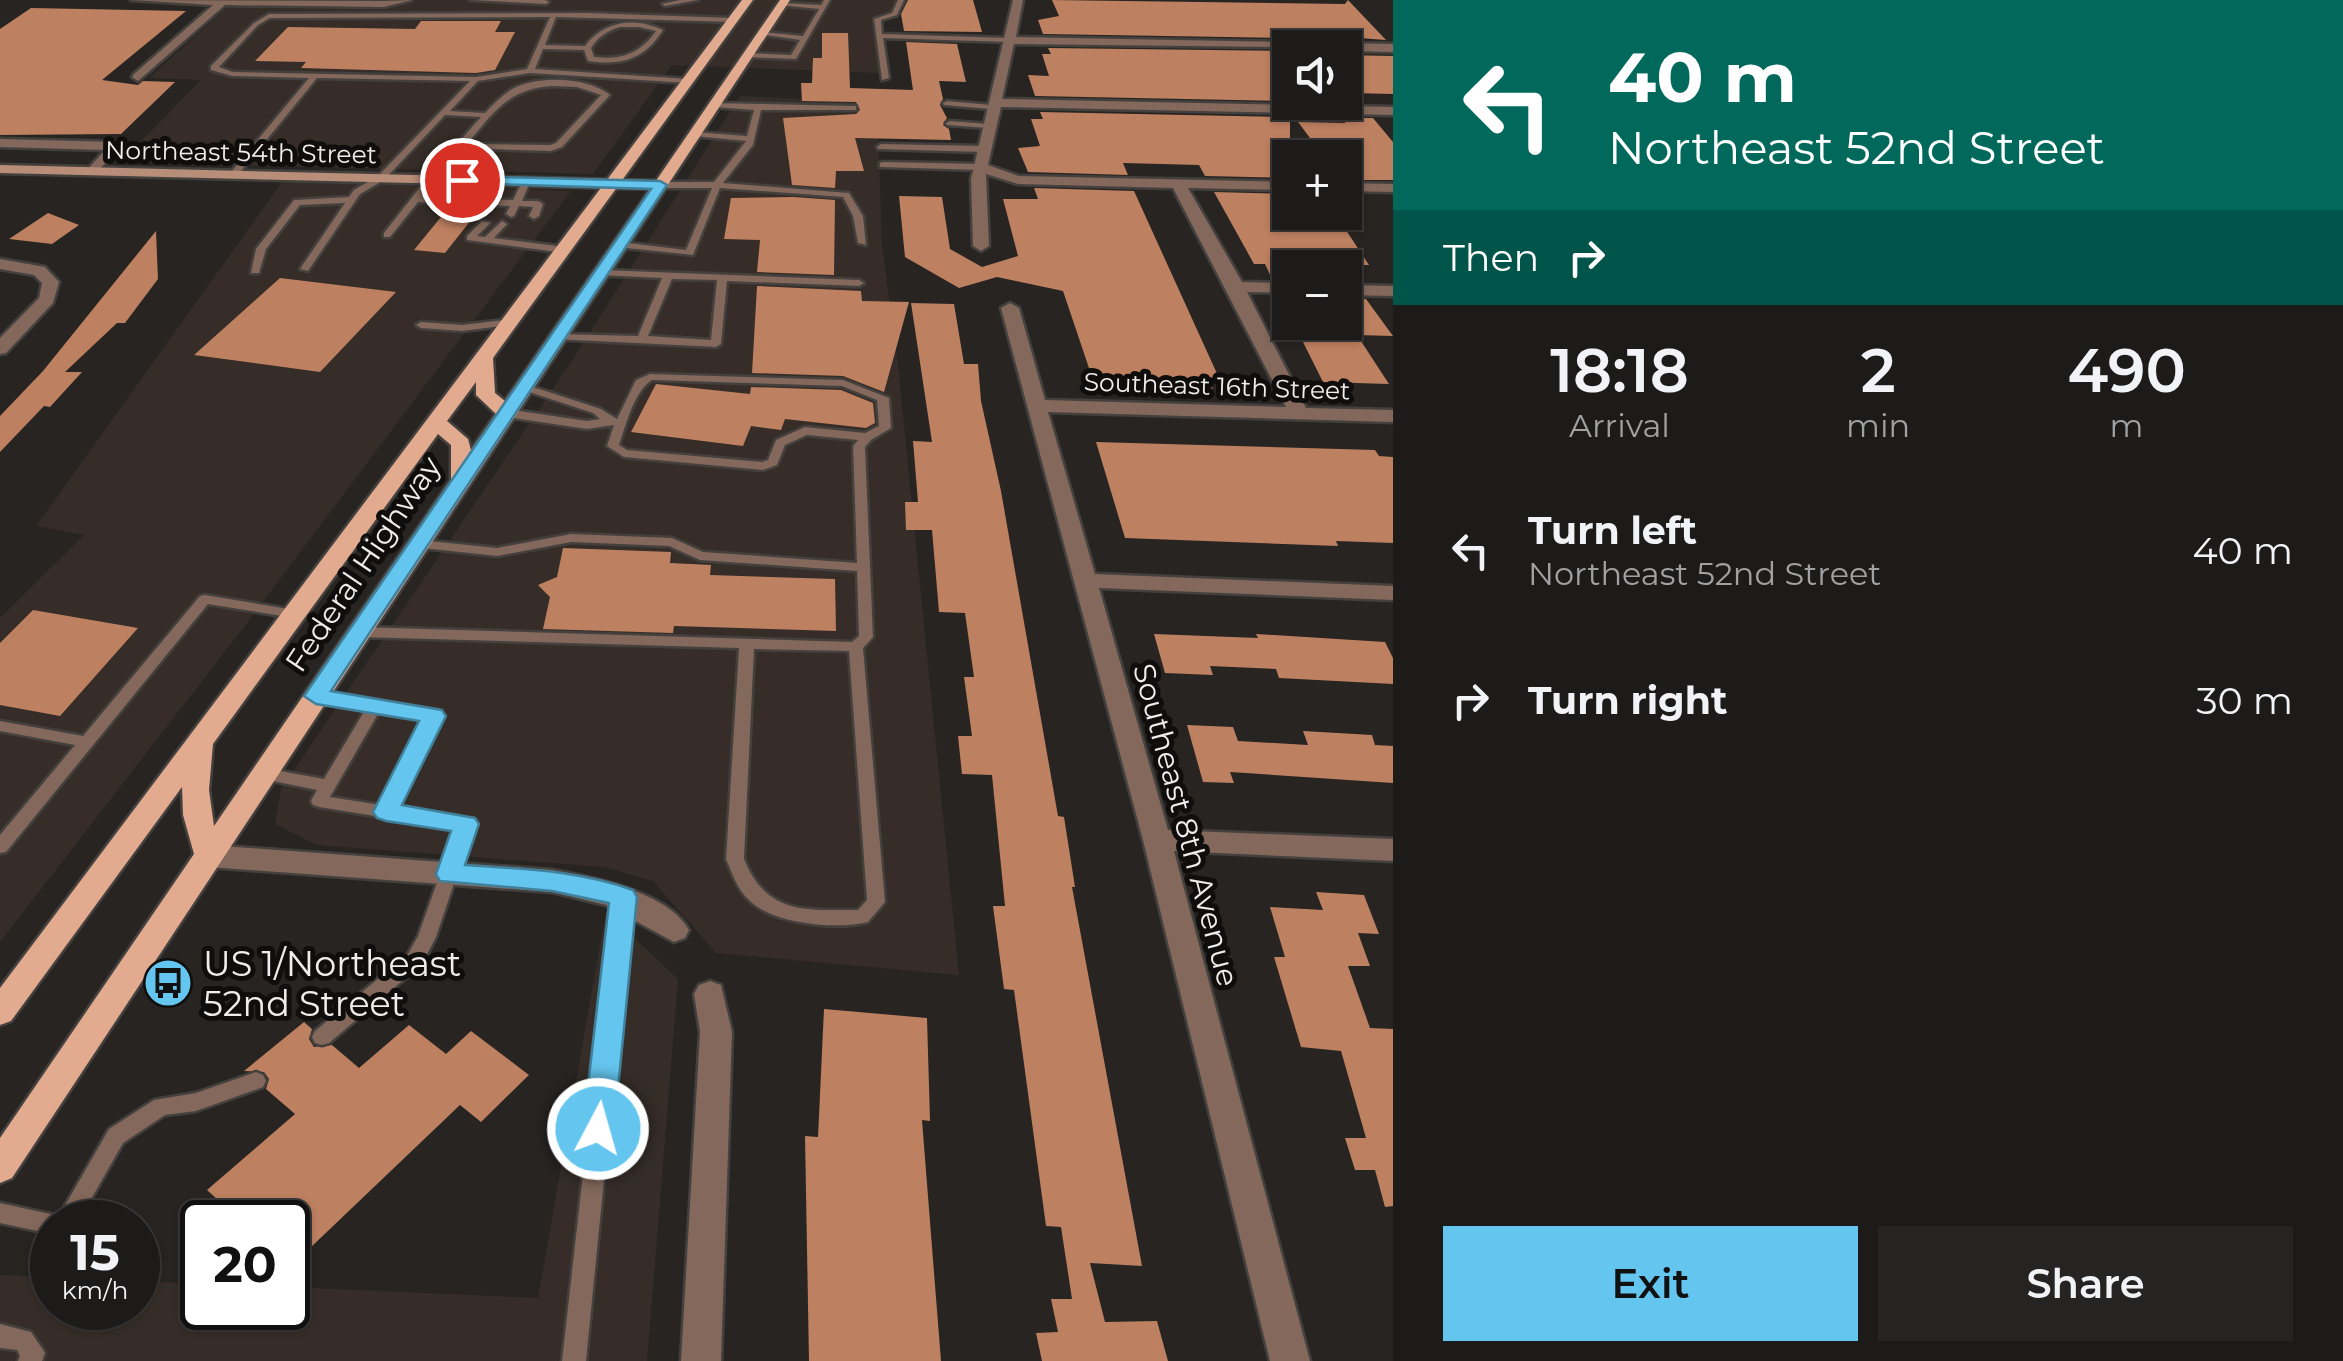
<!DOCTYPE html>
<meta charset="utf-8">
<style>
:root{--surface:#1d1b1a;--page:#252423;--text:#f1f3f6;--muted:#a0a1a2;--line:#3b3939;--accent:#64c5ee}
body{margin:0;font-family:Montserrat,sans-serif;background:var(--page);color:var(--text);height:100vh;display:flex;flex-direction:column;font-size:38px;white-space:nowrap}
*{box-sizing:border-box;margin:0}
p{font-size:32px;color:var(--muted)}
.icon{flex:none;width:55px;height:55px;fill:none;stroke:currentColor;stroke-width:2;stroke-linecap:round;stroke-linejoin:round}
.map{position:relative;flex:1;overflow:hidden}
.panel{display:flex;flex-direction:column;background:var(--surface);width:950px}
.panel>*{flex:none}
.top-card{background:#00695c;color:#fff;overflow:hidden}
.tools{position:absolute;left:1272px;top:30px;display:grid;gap:20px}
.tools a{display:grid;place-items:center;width:90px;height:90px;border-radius:0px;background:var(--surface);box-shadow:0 2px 8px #0004,0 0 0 2px var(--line);font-size:50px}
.speed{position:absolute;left:30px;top:1200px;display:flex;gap:20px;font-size:50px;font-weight:700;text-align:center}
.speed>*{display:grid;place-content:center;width:130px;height:130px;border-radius:50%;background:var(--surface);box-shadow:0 2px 8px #0004,0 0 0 2px var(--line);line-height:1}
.speed small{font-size:25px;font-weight:400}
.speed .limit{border:5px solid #111;border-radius:15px;background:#fff;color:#111}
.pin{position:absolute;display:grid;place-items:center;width:85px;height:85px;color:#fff;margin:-42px;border:5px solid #fff;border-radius:50%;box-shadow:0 2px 10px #0007}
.me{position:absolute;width:110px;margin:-55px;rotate:6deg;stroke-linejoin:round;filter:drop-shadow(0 0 8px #0008)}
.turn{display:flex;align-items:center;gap:35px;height:210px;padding:0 50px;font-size:45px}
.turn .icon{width:130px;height:130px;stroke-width:2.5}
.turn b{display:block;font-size:70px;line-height:85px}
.then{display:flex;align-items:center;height:95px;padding:0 50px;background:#0003;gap:20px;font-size:38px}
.eta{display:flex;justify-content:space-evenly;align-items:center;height:170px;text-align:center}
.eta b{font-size:60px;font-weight:600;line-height:70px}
.button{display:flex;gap:20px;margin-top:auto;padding:20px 50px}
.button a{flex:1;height:115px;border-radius:0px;background:var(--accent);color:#111;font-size:40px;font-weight:600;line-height:115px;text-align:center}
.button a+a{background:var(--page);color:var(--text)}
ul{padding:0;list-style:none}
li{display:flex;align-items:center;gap:30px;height:150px;padding:0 50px}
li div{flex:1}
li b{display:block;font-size:38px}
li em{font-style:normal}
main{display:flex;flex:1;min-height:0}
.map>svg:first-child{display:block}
</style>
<main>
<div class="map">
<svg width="1393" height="1361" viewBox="0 0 1393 1361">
<rect width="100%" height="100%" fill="#272422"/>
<path fill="#362d28" d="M420,0H898L892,13L872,19L879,73L672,65L593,174L120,162L201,80L149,78L231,3L390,7Z
M740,96L877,102L882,245L898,365L959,975L716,953L653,881L604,867L317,845L275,824L281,789L573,359Z
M283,181L571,191L244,627L0,942V618L84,535L36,526Z
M606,911L678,979L647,1361H0V1275L52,1277V1308H138V1281L202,1284V1308H288V1287L538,1298Z"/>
<path fill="#bd8060" d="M908,0H973L982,32L904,31L901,14Z
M1052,0L1345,4L1348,0L1386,40L1290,33V38L1043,34L1038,20L1059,16Z
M31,8L186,11L102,80L138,85L143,81L175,82L121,134L0,135V29Z
M421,21H501L495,32H515L495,70L476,73L301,68L306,62L255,61L288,27L415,29Z
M822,33H848L850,88L913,90L906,42L957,44L966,82L939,81L943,99L940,105L947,118L943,125L949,129L951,140L855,138L864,171H836L835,188L792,185L783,118L856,114L860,110L856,102L802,101L801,83H812L813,58H822Z
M1048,48L1290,51V101L1035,96L1028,75L1049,76L1042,54H1051Z
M1345,55L1393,56V94L1351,93L1359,103L1345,102Z
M1040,112L1290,117V178L1205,176L1199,165L1123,163L1128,175L1028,172L1018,148L1040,146L1031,119H1043Z
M1345,118H1373L1393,142V180H1357L1345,158H1325L1298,122L1345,123Z
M1034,188L1134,191L1219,378H1208L1213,390L1167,389L1163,379L1092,377L1063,291L997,277L959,288L905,257L899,196L942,197L950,249L982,267L1018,256L1003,199H1038Z
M1214,192L1290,194V212H1334L1369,265H1290V279H1272L1265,264H1254Z
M794,197L835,200L834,275L757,272L760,240L724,239L731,198Z
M445,212L475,215L445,253L414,250Z
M48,213L79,225L52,244L9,239Z
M156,231L158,279L125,323H117L65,372H82L50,407L44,406L0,452V416L43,371Z
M280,278L396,292L320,372L194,355Z
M757,286L861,291L862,301L909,302L884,392L843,376L752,373Z
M1345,299H1366L1393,336L1357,335L1389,384L1323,382L1293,322H1345Z
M911,303L954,304L964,364H978L981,401L1001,491L1058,816L1064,817L1075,887H1072L1142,1266L1090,1263L1105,1322L1157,1321L1168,1361H1042L1036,1333L1058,1332L1051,1299H1072L1061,1227L1046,1226L1014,990L1004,989L993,906H1005L992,775L962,774L958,736H972L964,677H974L965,613L939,612L932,530H906L905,502H918L913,441L932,442Z
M656,384L750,394L751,387L841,390L873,403L875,423L866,428L785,419L781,430L751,426L743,446L631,432Z
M1096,442L1375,450L1379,456L1393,457V543L1336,541L1338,546L1125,538Z
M563,548L671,552L670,563L711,565L710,575L835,579L836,631L674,626L673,633L543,629L550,597L538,585L557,577Z
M33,610L138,628L60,716L0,705V643Z
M1154,634L1258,638L1256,634L1385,642L1393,658V684L1279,678L1276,669L1210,666L1213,675L1165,673Z
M1187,725L1233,727L1238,741L1308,745L1303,731L1372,735L1375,745L1393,746V783L1230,772L1234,783L1203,782Z
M1316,892L1364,895L1379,934L1358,933L1370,966H1348L1370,1028L1393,1029V1206L1385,1207L1375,1170H1355L1345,1138H1366L1341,1051L1301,1047L1274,957H1285L1270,907L1323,910Z
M824,1009L927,1018L930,1121L922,1120L941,1361H809L805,1136L818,1137Z
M304,1022L312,1029L309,1039L314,1047L332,1045L359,1068L409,1025L446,1054L471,1031L529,1075L481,1122L460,1105L288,1269V1222H242L207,1190L295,1114L266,1089L269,1079L264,1072L244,1071Z"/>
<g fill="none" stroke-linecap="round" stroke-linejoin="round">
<g stroke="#43403e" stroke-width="5">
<path id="lane" d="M470,0H545L549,2L546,4Z
M680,0H698L665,6L662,4Z
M824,0H830L796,59L745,57L748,53L791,55L800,40L758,34L761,32L803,36L819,9L779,5L782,3L821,5Z
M898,0H904L897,15L881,20L882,34L1008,38L1012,40L1008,42L883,38L889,78L882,80L874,19L892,13Z
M588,13L733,18L736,20L733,22L556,17L545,45L585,46C604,20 636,17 663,30C645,59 622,66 588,61L584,50L543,49L535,69L688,79L692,81L688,83L530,73L478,81L450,111L485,113C494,103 504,93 516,87C543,76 587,77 610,95L562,147L551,151L457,148V144L481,117L445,115L384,180L360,194L308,271L300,269L345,203L300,205L266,249L259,273H251L256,249L294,200L349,197L354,190L378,176L470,81L317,78L237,176H231V172L309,78L232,76L211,70V66L254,23L269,14ZM550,17L527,69L476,77L233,72L219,67L258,25L270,18ZM620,27H639L656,31C640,54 621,60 594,57L591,48C598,37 607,31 620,27ZM551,86L577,87L601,95L556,143L550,145L467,144C493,113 508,89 551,86Z
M947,101L991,105L995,107L991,109L944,105L943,103Z
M711,103L856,106V110H761L753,145L723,183L849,193L863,216L866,245L858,243L853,216L843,197L720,188L693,255L617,247V243L620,242L686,250L712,188H660L656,185L660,182H714L746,141L694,136L690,134L694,132L747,136L754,110L714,107H711Z
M950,121L988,124L992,126L988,128L947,125L946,123Z
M881,144L983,146L987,149L983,152L878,149L877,147Z
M883,162L980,164L984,167L980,170L880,167V163Z
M431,176L435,179L422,197L513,200L522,182L526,179L530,182L522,201H538L543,204L539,216L534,219L529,216L533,207L519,206L514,216L511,217L506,214L510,206L418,202L390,237H384V233L428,177Z
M482,221L490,223L477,236L485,237L502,221L507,224L494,238L565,247L570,250L565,253L467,240V236Z
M602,270L859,280L864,283L859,286L727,281L721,344L716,347L554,339L553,337L558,334L638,336L662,278L598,275L597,273ZM672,279L717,280L711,340L648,336Z
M513,319L517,320V324L462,331L421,328L416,325L421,322L462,325Z
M650,374L843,380L889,398L891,428L871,440L865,447L873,637L863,648L885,902L868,922C837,930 772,924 749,900C737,889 732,873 726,859L739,648L359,637L352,632L359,627L852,642L859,636L857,571L700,560L669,546L571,542L497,556L414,547L412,544L419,540L497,548L571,534L672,538L703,552L857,563L853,446L858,440L807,435L785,445L777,465L763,470L624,457L607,446L614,425L587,429L507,417L501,413L507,409L587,421L600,419L593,413L520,389V385L524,384L601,409L617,419L636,380ZM652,380L842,386L877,400L879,426L865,433L805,427L776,440L768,460L762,462L627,450L619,445C626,425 634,391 652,380ZM754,649L849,651L867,900L858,910C805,910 767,915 744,859Z
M205,595L294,610L301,614L294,618L208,604L6,852L0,853V835L75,745L0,731V721L83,736L200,596Z
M316,692L439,711L442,715L397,807L466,818L472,820L474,824L436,937L422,964L329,1043L322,1045L315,1043L312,1037L315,1031L408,954L418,936L456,829L319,807L313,805L311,801L317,790L258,778L256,774L258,770L264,768L324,779L365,710L311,701L308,697L311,693ZM379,712L424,719L381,805L330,797Z
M623,890L629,892L632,897L586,1361H562L614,897L617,892Z
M256,1072L263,1075L266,1081L263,1087L196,1111L165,1115L123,1143L78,1222H52V1234L0,1223V1203L59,1216L109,1129L154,1100L196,1093Z
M0,1324L31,1332L45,1353L42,1361H18L20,1356L17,1350L0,1348Z"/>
</g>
<g stroke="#43403e" stroke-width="5">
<path id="street" d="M131,0L384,1L412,0L384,7L225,5L138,81L132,77L134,74L213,5Z
M1013,0H1023L1016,37L1393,44V52L1345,51V48L1014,44L1002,99L1393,107V115L1001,107L988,165L1019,176L1290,182V190L1188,188L1242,282L1290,283V293L1247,292L1306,408L1393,410V422L1048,412L1095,574L1393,586V600L1099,588L1168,830L1393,839V861L1174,851L1310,1361H1270L1143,840L1001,308L1010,303L1019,308L1045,400L1286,407L1173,188L1018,184L986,174L989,246L981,251L973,246L971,179Z
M0,139L117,142L124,146L93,175L86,171L105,150L0,147Z
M1345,183L1393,184V192L1345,191Z
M0,259L45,267L59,282L53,303L6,353L0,354V338L39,298L42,283L34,275L0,269Z
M1345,285L1393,286V296L1345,295Z
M209,845L552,870C591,877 669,892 689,930L685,938L674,942L606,905L552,892L209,867L199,864L195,856L199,848Z
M710,981L721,985L732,1032L721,1361H681L700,1032L694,994L699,985Z"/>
</g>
<g stroke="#43403e" stroke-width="5">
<path id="secondary" d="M0,165L660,181L667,185L660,189L0,173Z"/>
</g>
<g stroke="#43403e" stroke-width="5">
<path id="primary" d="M742,0H753L493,358L495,393L505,401L780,0H790L12,1178L0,1183V1138L194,854L183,815L182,787L11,1021L0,1025V988ZM476,382V395L496,414L471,450L468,439L447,421ZM438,434L451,445V480L214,826L209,790L213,744Z"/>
</g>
<use href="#lane" fill="#83685b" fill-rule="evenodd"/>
<use href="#street" fill="#83685b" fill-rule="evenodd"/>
<use href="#secondary" fill="#b88e78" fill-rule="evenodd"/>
<use href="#primary" fill="#e2ab8f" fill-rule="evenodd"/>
</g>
<path fill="#64c5ee" stroke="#41809b" stroke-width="2.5" d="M462,176L660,181L667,185L331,691L442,710L446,716L402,805L475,818L479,824L465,865C522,869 579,870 633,890L637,897L614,1129L610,1139L598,1143L587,1139L583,1129L609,903L552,891L440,881L436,874L451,831L386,821L377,818L373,812L419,721L316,704L304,696L651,189L458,183V177Z"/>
<defs>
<g id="bus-disc" transform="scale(2.5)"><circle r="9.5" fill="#64c5ee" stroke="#0f0e0d"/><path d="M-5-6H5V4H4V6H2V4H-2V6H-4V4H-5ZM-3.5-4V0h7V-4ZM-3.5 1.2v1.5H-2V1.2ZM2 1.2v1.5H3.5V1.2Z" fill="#111"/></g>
</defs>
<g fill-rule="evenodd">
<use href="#bus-disc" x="168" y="983"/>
</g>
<g text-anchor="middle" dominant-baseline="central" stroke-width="10" stroke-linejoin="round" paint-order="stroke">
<g font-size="25" fill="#f0edec" stroke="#0f0e0d">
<text transform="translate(241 152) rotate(1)">Northeast 54th Street</text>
<text transform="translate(1217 386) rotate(2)">Southeast 16th Street</text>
</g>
<g font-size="30" fill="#f0edec" stroke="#0f0e0d">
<text transform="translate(363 564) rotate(-56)">Federal Highway</text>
<text transform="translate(1186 825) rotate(75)">Southeast 8th Avenue</text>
</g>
<g font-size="35" fill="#f0edec" stroke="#0f0e0d" text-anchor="start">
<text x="203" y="963">US 1/Northeast<tspan x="203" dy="40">52nd Street</tspan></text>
</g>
</g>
</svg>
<div class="tools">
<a><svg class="icon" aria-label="sound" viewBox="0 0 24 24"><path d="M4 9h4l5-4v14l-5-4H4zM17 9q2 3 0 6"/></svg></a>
<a>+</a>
<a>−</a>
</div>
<div class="speed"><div>15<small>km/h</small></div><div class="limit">20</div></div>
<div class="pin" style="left:462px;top:180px;background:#d93025"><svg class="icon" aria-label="arrive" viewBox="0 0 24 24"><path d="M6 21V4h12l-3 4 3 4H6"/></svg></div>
<svg class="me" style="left:598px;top:1129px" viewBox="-20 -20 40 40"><circle r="17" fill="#64c5ee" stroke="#fff" stroke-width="3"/><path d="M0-11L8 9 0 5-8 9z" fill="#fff"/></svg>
</div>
<section class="panel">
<div class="top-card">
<div class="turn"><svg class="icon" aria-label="left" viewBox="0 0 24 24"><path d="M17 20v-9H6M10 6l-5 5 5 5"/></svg><div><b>40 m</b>Northeast 52nd Street</div></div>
<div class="then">Then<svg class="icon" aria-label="right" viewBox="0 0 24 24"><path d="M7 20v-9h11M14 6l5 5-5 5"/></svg></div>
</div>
<div class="eta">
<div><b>18:18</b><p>Arrival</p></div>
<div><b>2</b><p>min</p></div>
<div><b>490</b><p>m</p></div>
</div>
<ul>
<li><svg class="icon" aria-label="left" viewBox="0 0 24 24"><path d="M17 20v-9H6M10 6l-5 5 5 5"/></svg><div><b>Turn left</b><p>Northeast 52nd Street</p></div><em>40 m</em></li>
<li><svg class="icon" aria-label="right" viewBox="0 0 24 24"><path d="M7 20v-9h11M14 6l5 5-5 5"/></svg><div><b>Turn right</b></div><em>30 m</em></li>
</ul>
<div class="button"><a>Exit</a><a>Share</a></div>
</section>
</main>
